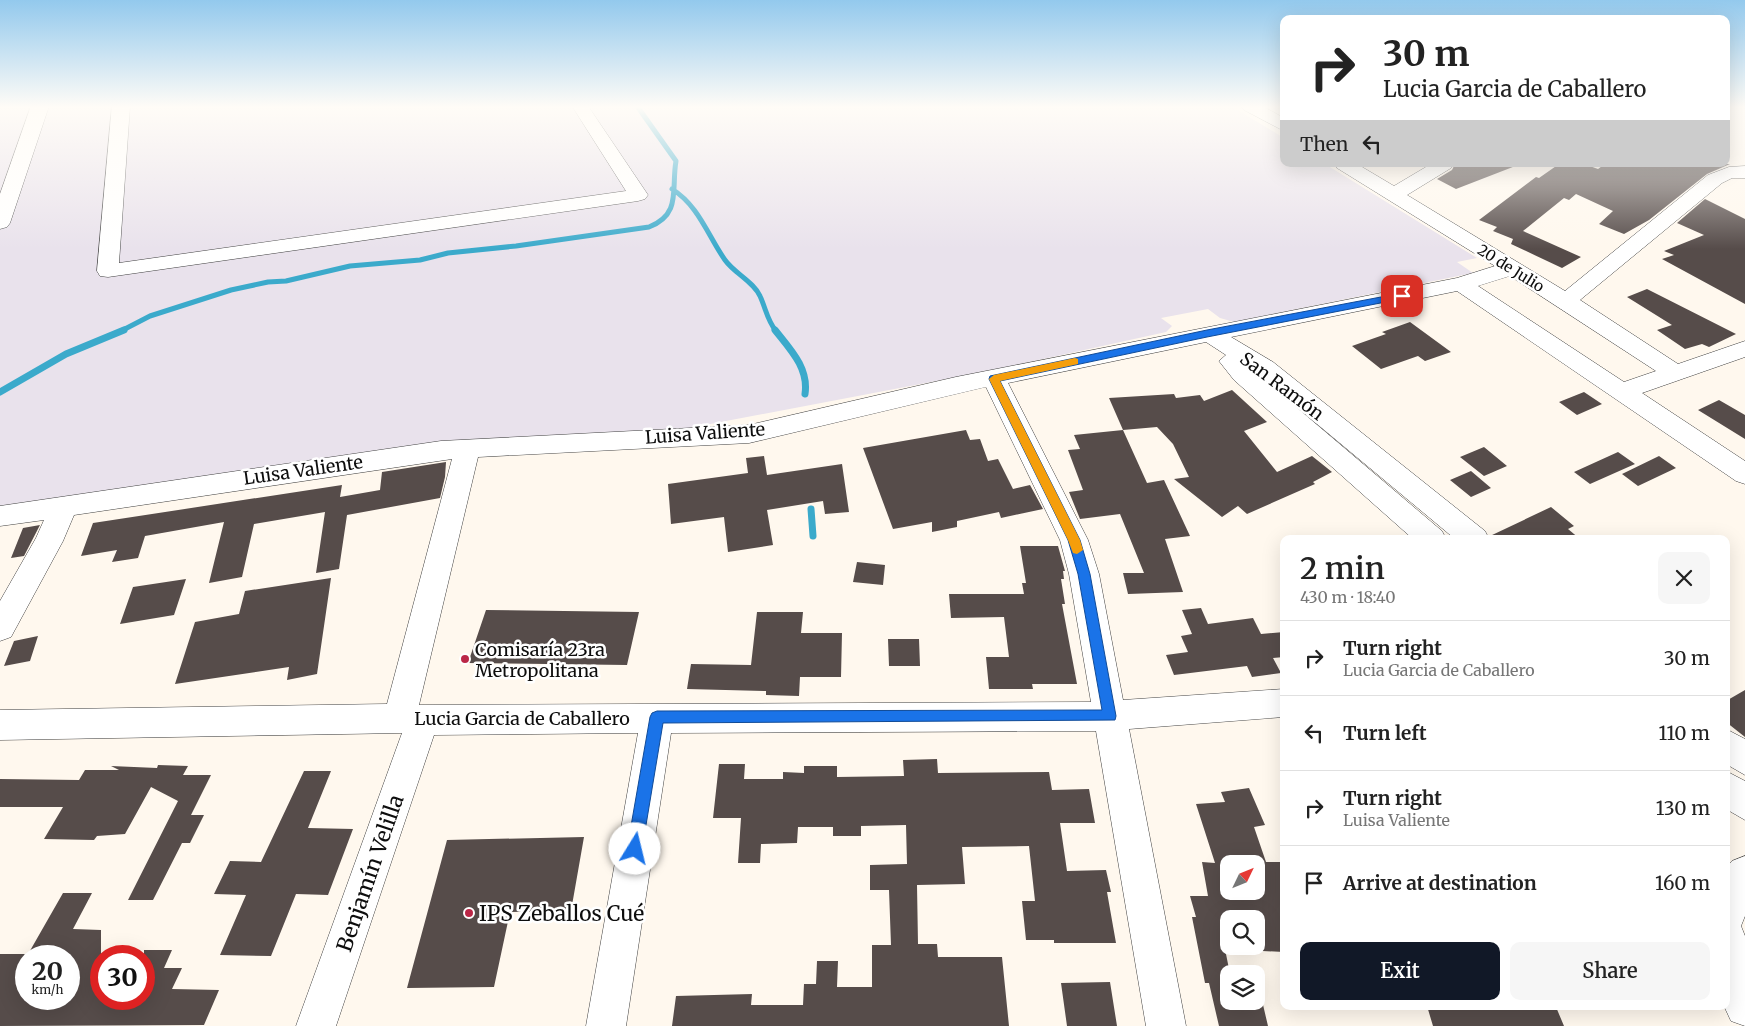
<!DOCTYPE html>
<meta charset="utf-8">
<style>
:root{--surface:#fff;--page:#f6f6f6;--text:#222;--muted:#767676;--line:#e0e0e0;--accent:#111827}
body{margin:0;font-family:Merriweather,serif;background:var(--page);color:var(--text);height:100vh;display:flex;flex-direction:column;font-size:19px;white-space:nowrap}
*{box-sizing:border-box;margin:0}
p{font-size:16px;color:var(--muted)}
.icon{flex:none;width:28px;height:28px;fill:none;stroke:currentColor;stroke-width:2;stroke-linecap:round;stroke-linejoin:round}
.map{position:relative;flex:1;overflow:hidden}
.drawer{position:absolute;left:1280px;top:535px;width:450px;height:475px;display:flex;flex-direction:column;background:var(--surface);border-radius:10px;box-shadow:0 5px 20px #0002}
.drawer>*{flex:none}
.banner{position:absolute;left:1280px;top:15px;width:450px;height:152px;border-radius:10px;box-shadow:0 5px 20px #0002;background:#fff;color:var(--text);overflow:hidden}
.needle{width:32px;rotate:47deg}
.controls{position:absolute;left:1220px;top:855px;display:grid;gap:10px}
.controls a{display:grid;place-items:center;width:45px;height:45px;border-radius:10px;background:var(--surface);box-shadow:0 5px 20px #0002;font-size:25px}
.speed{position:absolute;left:15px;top:945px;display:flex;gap:10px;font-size:25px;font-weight:700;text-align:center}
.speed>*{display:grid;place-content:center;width:65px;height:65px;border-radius:50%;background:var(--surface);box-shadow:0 5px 20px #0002;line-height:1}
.speed small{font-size:12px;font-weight:400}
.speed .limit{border:8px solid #d22;background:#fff;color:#111}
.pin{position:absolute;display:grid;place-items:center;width:42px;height:42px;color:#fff;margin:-21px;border-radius:10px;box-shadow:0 2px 8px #0006}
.me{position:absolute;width:55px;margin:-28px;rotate:9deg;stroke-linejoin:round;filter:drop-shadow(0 0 4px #0008)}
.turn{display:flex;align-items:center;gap:18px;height:105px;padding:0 20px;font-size:22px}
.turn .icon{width:65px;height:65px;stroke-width:2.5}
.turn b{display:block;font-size:35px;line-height:42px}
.then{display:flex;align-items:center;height:48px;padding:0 20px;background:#0003;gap:10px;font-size:19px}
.round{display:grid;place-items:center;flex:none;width:52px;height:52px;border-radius:10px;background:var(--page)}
.overview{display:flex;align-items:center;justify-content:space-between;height:85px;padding:0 20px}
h1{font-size:30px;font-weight:600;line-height:38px}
.action{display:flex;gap:10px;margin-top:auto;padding:10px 20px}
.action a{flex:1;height:58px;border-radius:10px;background:var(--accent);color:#fff;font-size:20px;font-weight:600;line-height:58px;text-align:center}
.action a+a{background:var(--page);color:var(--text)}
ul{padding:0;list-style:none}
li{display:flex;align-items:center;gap:15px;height:75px;padding:0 20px;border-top:1px solid var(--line)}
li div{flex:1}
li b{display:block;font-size:19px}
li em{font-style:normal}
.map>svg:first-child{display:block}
</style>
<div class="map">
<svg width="1745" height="1026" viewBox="0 0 1745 1026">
<rect width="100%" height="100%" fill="#fff8ee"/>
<path fill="#e9e2ec" d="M0,106H1231L1284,138V164H1325L1477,258L1457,262L1473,273L1234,322L1220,318L1208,309L1161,318L1172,326L1166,332L989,371L679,430L0,509Z"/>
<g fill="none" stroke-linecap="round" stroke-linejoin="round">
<path stroke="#3baacb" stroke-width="5" d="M672,189C699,206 708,236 725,260C734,273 754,282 760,296C766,309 767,320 776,331
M121,331L150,316L231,290L268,282L286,281L350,266L420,260L448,253L516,246L649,227C682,214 671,189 676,161L637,106"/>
<path stroke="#3baacb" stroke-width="7" d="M775,330C790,349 809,368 805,394
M0,392L66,354L124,330
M811,509L813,536"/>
</g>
<path fill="#564c4a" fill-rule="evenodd" d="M1455,164H1518V165L1456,189L1437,179L1452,170Z
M1559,164H1584L1598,169L1605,164H1730L1707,174L1649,220L1624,234L1599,224L1613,211L1576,194L1569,200L1564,198L1523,231L1581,257L1562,268L1511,244L1513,239L1493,231L1497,227L1479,220L1536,177L1539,178Z
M1705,199L1745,219V304L1662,259L1674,255L1664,251L1704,235L1677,223Z
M1647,289L1736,334L1709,347L1702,344L1685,349L1657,330L1672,325L1627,297Z
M1410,322L1451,352L1425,361L1418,356L1381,369L1352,346L1386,334L1382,332Z
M1232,390L1267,422L1244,431L1277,472L1312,456L1332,472L1313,482L1315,484L1247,514L1238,506L1222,517L1174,479L1189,477L1173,444L1157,427L1123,430L1109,398L1174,394L1176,398L1200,395L1204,401Z
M1584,392L1602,404L1577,415L1559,402Z
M1719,400L1745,415V439L1698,410Z
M966,430L970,440L980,439L988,461L998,459L1013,489L1030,485L1043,509L1001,518L999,512L957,521V527L932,532V522L893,529L863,448Z
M1123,430L1147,483L1164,480L1190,536L1165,539L1183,592L1128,594L1123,573H1144L1120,514L1080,519L1069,492L1083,490L1068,450L1080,449L1074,435Z
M1484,447L1507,466L1484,476L1460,457Z
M1618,452L1635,464L1590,484L1574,472Z
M764,456L767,475L842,464L849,512L825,514L823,501L767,510L773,545L728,552L724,517L671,524L668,484L748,473L746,458Z
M1659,456L1676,468L1638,486L1622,474Z
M446,462L445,477L440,498L347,515L339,569L316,573L325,512L254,524L242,577L209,583L224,522L145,536L138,558L112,562L117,550L81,556L93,523L342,485L340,497L380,490L382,472Z
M1471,471L1491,488L1471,497L1450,480Z
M1551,507L1574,526L1568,529L1580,539H1491L1490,536Z
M40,525L24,556L11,558L23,528Z
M1020,546H1058L1065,571H1063L1064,579H1061L1065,604H1062L1077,684H1032L1033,689H989L986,657H1009L1004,617L951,618L949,594H1024L1022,583H1026Z
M857,562L885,565L883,585L853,582Z
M331,578L317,674L287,680L289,667L175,684L195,622L239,614L245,591Z
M186,579L174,615L120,624L133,587Z
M1201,608L1208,624L1253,618L1261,634L1284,632V657L1273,658L1281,673L1252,677L1247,666L1174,675L1166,655L1188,652L1181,636L1192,634L1182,610Z
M486,610L639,612L627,665L468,663Z
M757,612H803L801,633H842L841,677H800L799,696L766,695V691L687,689L691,664L751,665Z
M38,636L30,661L4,666L14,641Z
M888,639H919L920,666H889Z
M1745,690V737L1726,722V701Z
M937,759L938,773L1049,772L1052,790L1089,789L1095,823H1060L1067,871L1106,870L1111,892H1107L1116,943H1054V940H1026L1022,901H1035L1029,846L962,847L965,884L917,885L918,944H937L938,957H1002L1009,1026H672L676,996L752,994L751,1005H803L804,984H816L817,961H838L837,987H872V945H891L889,890H870V865L907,864L906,825L861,826V836H833V827H798L797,843L761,844L760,863H738L741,818H713L719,764H745L744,779H783V772L804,773V766H837V777L904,776L903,760Z
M158,765L188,766L183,775H211L191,815H204L190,843H182L153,900H128L178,801L151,787L125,834L97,836L94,840L44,839L63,807H0V779L79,780L85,770H119L111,766L157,768Z
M304,771H331L308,828L353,829L328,895L296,894L271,956L220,955L246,895L214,894L230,861L261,862Z
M1249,788L1265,825L1254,827L1266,862H1284V952L1225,949L1230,974L1229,1001H1256V992H1260L1268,1026H1219L1209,983H1205L1192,917H1196L1190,896H1208L1202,862L1215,863L1196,804L1225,802L1221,792ZM1229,864H1256V891H1229ZM1229,919H1256V946H1229Z
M584,837L571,911L510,912L494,987L407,988L447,840Z
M63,893H92L73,929L101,930V999H144V950H172L164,968H182L172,989L219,990L204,1025L0,1026V954H26V999H69V956H27Z
M1110,982L1117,1026H1067L1061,983Z
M1427,1006L1556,1007L1564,1026H1433Z"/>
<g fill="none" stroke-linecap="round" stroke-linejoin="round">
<g stroke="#404040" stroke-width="1">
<path id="minor" d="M31,106H49L10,223L7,227L0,229V194Z
M112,106H130L119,263L626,191L572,106H588L648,195L645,199L638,201L108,277L100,276L97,271Z
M1241,106H1262L1284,118V131L1244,110Z
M1335,164H1357L1394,186L1431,164H1453L1451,168L1407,195L1565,291L1708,175L1729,167L1745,166V178H1732L1722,183L1580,300L1678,364L1745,341V357L1642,393L1745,461V484L1736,481L1457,291L1231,337L1273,362L1485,531L1489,539H1455L1256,373L1442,531L1446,539H1413L1234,380L1219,361L1226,355L1206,342L1008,383L1088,540L1099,574L1123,700L1284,689V717L1129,729L1186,1026H1146L1096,731L671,733L626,1026H586L638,733L434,735L336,1026H296L402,733L0,740V710L387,704L452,459L74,515L63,541L11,637L0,641V601L36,538L44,520L0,526V506L441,441L749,425L956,377L1457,278L1495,266L1337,168ZM1510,276L1656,371L1624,382L1478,286ZM986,387L1060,540L1069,574L1091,702L419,705L478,457L749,443Z
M1726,729L1745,739V775L1726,764Z
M1726,771L1745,781V820L1726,809Z
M1745,856V916L1741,926L1745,936V1026L1731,1021L1724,1006H1726V868L1732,861Z"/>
</g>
<use href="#minor" fill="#fff" fill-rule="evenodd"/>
</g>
<linearGradient id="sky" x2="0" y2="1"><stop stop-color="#93c9ed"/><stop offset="0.43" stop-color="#fffcf7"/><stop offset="1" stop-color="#fffcf7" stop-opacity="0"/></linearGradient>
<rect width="1745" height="249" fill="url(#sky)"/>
<path fill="#1a73e8" stroke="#114b97" d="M1402,293L1407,296L1406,298L1207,337L1000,381L1080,540L1090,574L1116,716L1115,720L663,723L642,849L640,855L635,857L630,855L627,849L650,717L652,713L657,711L1102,710L1078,574L1068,540L989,379L990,376L1207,330Z"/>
<path fill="#f59e0b" d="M1075,358L1078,359V364L1000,381L1080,540L1083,550L1077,554L1073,553L1068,540L989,379L994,375Z"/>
<g fill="#bb2747" stroke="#fff" stroke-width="2">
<circle cx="465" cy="659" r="5"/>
<circle cx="469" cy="913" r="5"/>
</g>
<g text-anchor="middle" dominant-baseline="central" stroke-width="5" stroke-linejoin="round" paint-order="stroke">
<g font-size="15" fill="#0d0d0d" stroke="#fff">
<text transform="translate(1511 268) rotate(32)">20 de Julio</text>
</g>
<g font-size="18" fill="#0d0d0d" stroke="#fff">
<text transform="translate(1282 386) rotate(37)">San Ramón</text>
<text transform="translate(705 433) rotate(-4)">Luisa Valiente</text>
<text transform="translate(303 470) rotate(-8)">Luisa Valiente</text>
<text x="522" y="718">Lucia Garcia de Caballero</text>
</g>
<g font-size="18" fill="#0d0d0d" stroke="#fff" text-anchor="start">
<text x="475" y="649">Comisaría 23ra<tspan x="475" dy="21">Metropolitana</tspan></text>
</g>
<g font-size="21" fill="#0d0d0d" stroke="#fff">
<text transform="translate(370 873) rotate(-71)">Benjamín Velilla</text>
</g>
<g font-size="21" fill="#0d0d0d" stroke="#fff" text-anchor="start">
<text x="479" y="913">IPS Zeballos Cué</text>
</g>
</g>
</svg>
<div class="controls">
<a><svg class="needle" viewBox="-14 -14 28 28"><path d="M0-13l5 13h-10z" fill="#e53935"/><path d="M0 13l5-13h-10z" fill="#767676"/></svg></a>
<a><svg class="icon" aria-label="search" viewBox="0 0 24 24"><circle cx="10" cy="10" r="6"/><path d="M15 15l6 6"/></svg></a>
<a><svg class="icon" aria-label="layers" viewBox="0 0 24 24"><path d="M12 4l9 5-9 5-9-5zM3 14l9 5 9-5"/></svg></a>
</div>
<div class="speed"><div>20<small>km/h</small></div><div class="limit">30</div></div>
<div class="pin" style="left:1402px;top:296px;background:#d93025"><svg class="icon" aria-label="arrive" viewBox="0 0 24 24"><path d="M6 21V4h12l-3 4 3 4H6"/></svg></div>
<svg class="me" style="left:635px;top:849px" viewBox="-20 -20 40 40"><circle r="19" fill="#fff"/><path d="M0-13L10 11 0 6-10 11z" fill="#1a73e8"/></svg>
<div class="banner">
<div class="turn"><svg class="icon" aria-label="right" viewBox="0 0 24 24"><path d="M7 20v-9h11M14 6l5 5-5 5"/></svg><div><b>30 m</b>Lucia Garcia de Caballero</div></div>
<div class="then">Then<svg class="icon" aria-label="left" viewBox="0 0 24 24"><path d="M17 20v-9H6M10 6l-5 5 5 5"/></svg></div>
</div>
<section class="drawer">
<div class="overview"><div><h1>2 min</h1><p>430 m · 18:40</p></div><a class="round"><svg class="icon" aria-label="close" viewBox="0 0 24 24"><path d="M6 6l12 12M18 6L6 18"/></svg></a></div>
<ul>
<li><svg class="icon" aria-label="right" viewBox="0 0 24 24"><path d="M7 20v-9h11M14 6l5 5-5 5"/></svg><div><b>Turn right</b><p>Lucia Garcia de Caballero</p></div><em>30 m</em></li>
<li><svg class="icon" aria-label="left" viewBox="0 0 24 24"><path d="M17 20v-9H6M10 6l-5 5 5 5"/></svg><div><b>Turn left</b></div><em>110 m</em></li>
<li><svg class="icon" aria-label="right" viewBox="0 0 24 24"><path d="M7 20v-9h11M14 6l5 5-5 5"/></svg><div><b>Turn right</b><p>Luisa Valiente</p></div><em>130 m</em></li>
<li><svg class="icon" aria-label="arrive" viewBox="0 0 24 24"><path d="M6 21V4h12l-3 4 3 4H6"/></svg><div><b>Arrive at destination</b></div><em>160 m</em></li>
</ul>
<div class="action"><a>Exit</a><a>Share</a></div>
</section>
</div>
